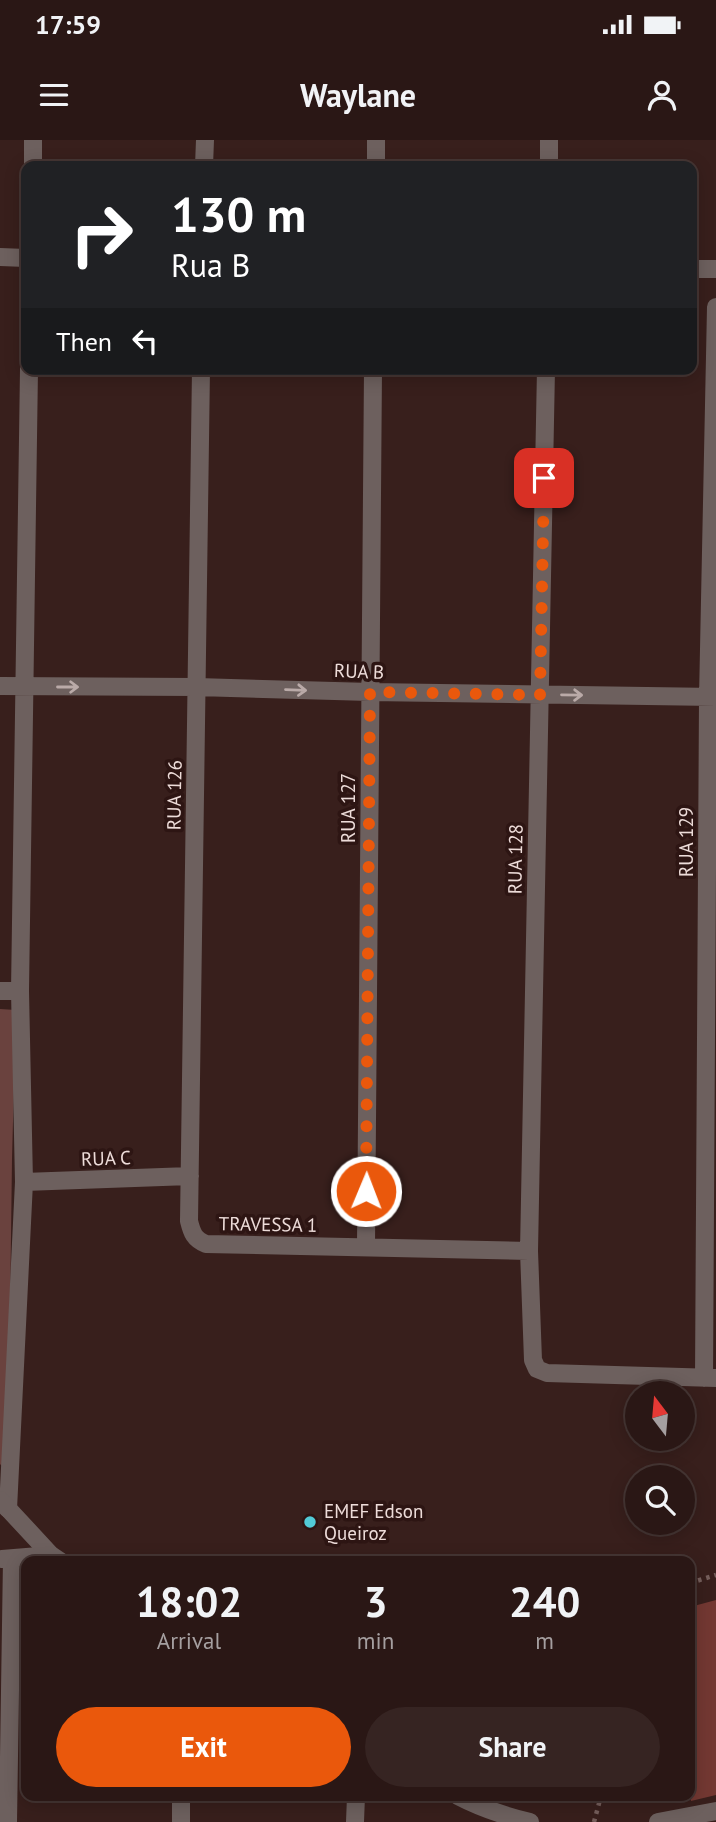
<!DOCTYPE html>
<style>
:root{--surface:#2a1715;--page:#362422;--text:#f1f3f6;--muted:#a59fa0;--line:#463634;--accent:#ea580c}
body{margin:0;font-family:"PT Sans",sans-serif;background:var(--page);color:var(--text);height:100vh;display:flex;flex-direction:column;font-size:26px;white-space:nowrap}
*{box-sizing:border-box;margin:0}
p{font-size:23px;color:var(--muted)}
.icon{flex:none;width:38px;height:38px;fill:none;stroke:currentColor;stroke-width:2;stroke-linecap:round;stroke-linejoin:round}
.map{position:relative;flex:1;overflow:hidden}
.side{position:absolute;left:21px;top:1416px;width:674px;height:245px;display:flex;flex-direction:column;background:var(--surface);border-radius:14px;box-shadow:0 4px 18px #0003,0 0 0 2px var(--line)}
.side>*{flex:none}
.top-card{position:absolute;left:21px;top:21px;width:676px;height:214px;border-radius:14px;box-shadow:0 4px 18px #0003,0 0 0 2px var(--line);background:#202124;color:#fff;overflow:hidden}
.needle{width:46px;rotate:344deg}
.buttons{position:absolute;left:625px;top:1241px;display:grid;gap:14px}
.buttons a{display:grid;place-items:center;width:70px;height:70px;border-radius:50%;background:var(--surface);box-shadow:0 4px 18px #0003,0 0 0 2px var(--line);font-size:35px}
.pin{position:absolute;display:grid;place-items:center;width:60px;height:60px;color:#fff;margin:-30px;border-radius:14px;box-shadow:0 4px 10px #0006}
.me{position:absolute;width:77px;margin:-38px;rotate:1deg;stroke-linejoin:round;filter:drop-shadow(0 0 5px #0008)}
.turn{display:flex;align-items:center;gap:24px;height:147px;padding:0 35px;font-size:32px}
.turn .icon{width:91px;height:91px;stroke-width:2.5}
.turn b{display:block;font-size:49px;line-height:60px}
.then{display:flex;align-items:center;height:66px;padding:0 35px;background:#0003;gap:14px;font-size:26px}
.eta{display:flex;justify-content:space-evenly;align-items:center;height:119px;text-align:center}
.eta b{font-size:42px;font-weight:700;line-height:49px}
.cta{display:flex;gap:14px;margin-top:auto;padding:14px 35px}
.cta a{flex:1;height:80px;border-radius:42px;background:var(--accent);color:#fff;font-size:28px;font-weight:700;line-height:80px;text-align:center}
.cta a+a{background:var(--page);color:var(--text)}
.status{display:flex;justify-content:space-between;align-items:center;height:49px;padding:0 35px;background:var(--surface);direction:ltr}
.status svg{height:19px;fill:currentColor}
header{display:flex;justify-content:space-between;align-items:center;height:91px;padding:0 35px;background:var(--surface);font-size:32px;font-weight:700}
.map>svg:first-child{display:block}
</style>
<div class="status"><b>17:59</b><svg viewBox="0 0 49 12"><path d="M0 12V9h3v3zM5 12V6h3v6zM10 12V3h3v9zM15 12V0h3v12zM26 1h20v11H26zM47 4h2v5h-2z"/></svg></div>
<header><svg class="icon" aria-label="menu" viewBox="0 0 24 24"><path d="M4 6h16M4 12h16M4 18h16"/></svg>Waylane<svg class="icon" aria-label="person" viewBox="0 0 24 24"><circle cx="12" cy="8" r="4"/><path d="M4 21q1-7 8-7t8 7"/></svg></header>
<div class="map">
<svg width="716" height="1682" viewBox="0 0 716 1682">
<rect width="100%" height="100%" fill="#381f1c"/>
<path fill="#6a423e" d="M0,869L16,870L12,1019L8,1333L0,1324Z"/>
<path fill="#733832" d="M716,1460V1655L691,1661L690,1654V1467Z"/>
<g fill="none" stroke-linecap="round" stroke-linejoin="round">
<path stroke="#755e5b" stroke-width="4.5" stroke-dasharray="3.5 5" stroke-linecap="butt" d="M690,1443L716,1435
M594,1682L601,1656"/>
<path stroke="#6d605e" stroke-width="18" d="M33,26V0
M204,26L205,0
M376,26V0
M549,26V0
M0,117L26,118
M691,129H716
M201,229L189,1081C192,1093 194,1099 206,1104L529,1111
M546,229L529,1111L533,1220L537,1229L547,1233L716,1238
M0,546L197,547L370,552L716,557
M0,851H20
M24,1042L190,1036
M366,1106L373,229
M704,1238L708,558L716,167
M8,1369L24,1042L20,851L29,229
M2,1419L51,1415
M8,1682L12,1419
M181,1682V1656"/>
<path stroke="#6d605e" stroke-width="18" d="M0,1360L51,1415L60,1421
M458,1656C481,1668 505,1676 530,1682
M355,1682L356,1656
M658,1682L716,1671"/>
</g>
<defs><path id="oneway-shaft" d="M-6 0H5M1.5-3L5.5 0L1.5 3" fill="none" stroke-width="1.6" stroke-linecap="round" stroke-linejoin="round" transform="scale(1.75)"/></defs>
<g stroke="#baaaa8">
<use href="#oneway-shaft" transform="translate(68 547)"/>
<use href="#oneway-shaft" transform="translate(296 550) rotate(2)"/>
<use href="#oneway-shaft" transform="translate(572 555) rotate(1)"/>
</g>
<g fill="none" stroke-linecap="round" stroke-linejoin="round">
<path stroke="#ea580c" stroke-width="12" stroke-dasharray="0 21.6" d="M366,1051L370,552L540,555L544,338"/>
</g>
<circle fill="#52cbd7" stroke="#2d1513" stroke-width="2.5" cx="310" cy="1382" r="7"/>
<g text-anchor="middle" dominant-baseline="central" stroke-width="7" stroke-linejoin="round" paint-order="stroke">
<g font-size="19" fill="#eddcd9" stroke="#2d1513">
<text transform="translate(359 531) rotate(2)">RUA B</text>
<text transform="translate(174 655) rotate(-89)">RUA 126</text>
<text transform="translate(348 668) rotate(-90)">RUA 127</text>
<text transform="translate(686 702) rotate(-90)">RUA 129</text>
<text transform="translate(515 719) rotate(-89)">RUA 128</text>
<text transform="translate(106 1018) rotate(-2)">RUA C</text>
<text transform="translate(268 1084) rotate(1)">TRAVESSA 1</text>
</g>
<g font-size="19" fill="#eddcd9" stroke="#2d1513" text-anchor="start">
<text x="324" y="1371">EMEF Edson<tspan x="324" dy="22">Queiroz</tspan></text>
</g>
</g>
</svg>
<div class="buttons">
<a><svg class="needle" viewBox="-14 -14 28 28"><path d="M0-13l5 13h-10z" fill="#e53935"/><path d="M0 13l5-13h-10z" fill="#a59fa0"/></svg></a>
<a><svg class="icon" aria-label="search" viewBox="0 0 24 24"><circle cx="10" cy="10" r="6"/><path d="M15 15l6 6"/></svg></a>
</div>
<div class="pin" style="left:544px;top:338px;background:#d93025"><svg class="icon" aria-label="arrive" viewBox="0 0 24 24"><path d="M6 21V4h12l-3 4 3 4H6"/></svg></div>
<svg class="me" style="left:366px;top:1051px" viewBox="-20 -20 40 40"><circle r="17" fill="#ea580c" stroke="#fff" stroke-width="3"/><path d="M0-11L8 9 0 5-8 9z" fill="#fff"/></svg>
<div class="top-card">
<div class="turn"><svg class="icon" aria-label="right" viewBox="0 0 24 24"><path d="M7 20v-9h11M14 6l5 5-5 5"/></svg><div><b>130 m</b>Rua B</div></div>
<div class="then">Then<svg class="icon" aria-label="left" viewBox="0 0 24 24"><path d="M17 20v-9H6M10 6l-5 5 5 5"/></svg></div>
</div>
<section class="side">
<div class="eta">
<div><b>18:02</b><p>Arrival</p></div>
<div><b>3</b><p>min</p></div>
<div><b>240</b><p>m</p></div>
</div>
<div class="cta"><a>Exit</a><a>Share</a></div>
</section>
</div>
